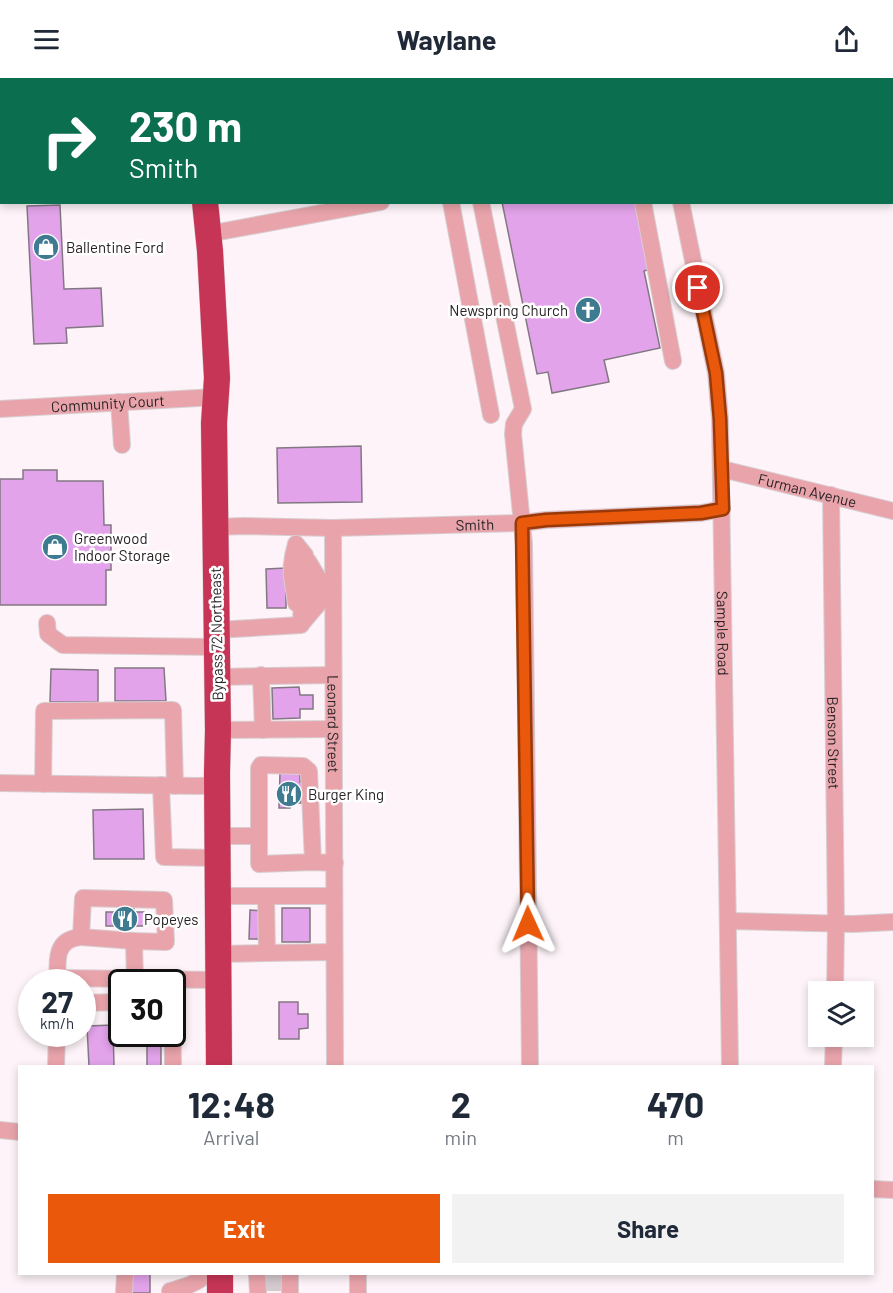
<!DOCTYPE html>
<style>
:root{--surface:#fff;--page:#f2f2f3;--text:#1f2937;--muted:#747a83;--accent:#ea580c}
body{margin:0;font-family:Barlow,sans-serif;background:var(--page);color:var(--text);height:100vh;display:flex;flex-direction:column;font-size:22px;white-space:nowrap}
*{box-sizing:border-box;margin:0}
p{font-size:20px;color:var(--muted)}
.icon{flex:none;width:33px;height:33px;fill:none;stroke:currentColor;stroke-width:2;stroke-linecap:round;stroke-linejoin:round}
.map{position:relative;flex:1;overflow:hidden}
.drawer{position:absolute;left:18px;top:987px;width:856px;height:210px;display:flex;flex-direction:column;background:var(--surface);border-radius:0px;box-shadow:0 3px 9px #0003}
.drawer>*{flex:none}
.hud{position:absolute;left:0px;top:0px;width:894px;height:126px;box-shadow:0 3px 9px #0003;background:#0b6e4f;color:#fff;overflow:hidden}
.controls{position:absolute;left:808px;top:903px;display:grid;gap:12px}
.controls a{display:grid;place-items:center;width:66px;height:66px;border-radius:0px;background:var(--surface);box-shadow:0 3px 9px #0003;font-size:30px}
.speed{position:absolute;left:18px;top:891px;display:flex;gap:12px;font-size:30px;font-weight:700;text-align:center}
.speed>*{display:grid;place-content:center;width:78px;height:78px;border-radius:50%;background:var(--surface);box-shadow:0 3px 9px #0003;line-height:1}
.speed small{font-size:15px;font-weight:400}
.speed .limit{border:3px solid #111;border-radius:9px;background:#fff;color:#111}
.pin{position:absolute;display:grid;place-items:center;width:51px;height:51px;color:#fff;margin:-26px;border:3px solid #fff;border-radius:50%;box-shadow:0 2px 6px #0007}
.me{position:absolute;width:66px;margin:-33px;rotate:359deg;stroke-linejoin:round;filter:drop-shadow(0 0 4px #0008)}
.turn{display:flex;align-items:center;gap:21px;height:126px;padding:0 30px;font-size:27px}
.turn .icon{width:78px;height:78px;stroke-width:2.5}
.turn b{display:block;font-size:42px;line-height:51px}
.eta{display:flex;justify-content:space-evenly;align-items:center;height:102px;text-align:center}
.eta b{font-size:36px;font-weight:700;line-height:42px}
.button{display:flex;gap:12px;margin-top:auto;padding:12px 30px}
.button a{flex:1;height:69px;border-radius:0px;background:var(--accent);color:#fff;font-size:24px;font-weight:700;line-height:69px;text-align:center}
.button a+a{background:var(--page);color:var(--text)}
header{display:flex;justify-content:space-between;align-items:center;height:78px;padding:0 30px;background:var(--surface);font-size:27px;font-weight:700}
.map>svg:first-child{display:block}
</style>
<header><svg class="icon" aria-label="menu" viewBox="0 0 24 24"><path d="M4 6h16M4 12h16M4 18h16"/></svg>Waylane<svg class="icon" aria-label="share" viewBox="0 0 24 24"><path d="M12 15V3M7 8l5-5 5 5M5 13v7h14v-7"/></svg></header>
<div class="map">
<svg width="893" height="1215" viewBox="0 0 893 1215">
<rect width="100%" height="100%" fill="#fdf3f8"/>
<path fill="#e3a3ea" stroke="#827883" stroke-width="1.5" d="M477,0H526L518,2H477Z
M502,124H637L651,191L644,193L660,270L604,282L609,304L552,315L548,294L537,296Z
M60,127L64,211L101,210L103,248L66,250L67,265L34,266L27,128Z
M361,368L362,424L278,425L277,370Z
M23,392H57V403H103L104,447H111V492H106V527H0V401H23Z
M286,490V530H267L266,491Z
M115,590H164L166,623H115Z
M51,591L98,592V624H50Z
M299,609L300,617H313V631H300V640L273,641L272,610Z
M280,694H300V704H302V712H299V721H301V725H290V730H279Z
M143,731L144,781H94L93,732Z
M282,830H310V864H282Z
M119,831H134V834H144V848H106V834H119Z
M250,832L262,833V861H249Z
M279,924H298V936H308V950L299,951V961H279Z
M113,947L114,988H89L87,948Z
M147,956H161V988H147Z
M131,1196H150V1215H131Z"/>
<g fill="none" stroke-linecap="round" stroke-linejoin="round">
<path stroke="#d3c9ce" stroke-width="16" stroke-dasharray="16 8" stroke-linecap="butt" d="M266,1205H283"/>
<g stroke="#d7ced2" stroke-width="18">
<g id="minor">
<path d="M319,0L320,2"/>
<path d="M455,0L456,2"/>
<path d="M596,0L597,2"/>
<path d="M656,0V2"/>
<path d="M451,124L491,337"/>
<path d="M481,124L523,331L514,346L513,356L524,466L530,988"/>
<path d="M643,124L673,283"/>
<path id="s1" d="M681,124L716,295L720,341L730,988"/>
<path d="M208,156L381,124"/>
<path d="M119,324L122,367"/>
<path id="s2" d="M0,331L216,319"/>
<path id="s3" d="M722,391L893,433"/>
<path id="s4" d="M831,417L836,846L835,914"/>
<path id="s5" d="M215,449L244,448L333,450L522,445L546,442L701,435L722,431"/>
<path id="s6" d="M333,450L335,988"/>
<path d="M296,466L305,477L308,512L305,525"/>
<path d="M296,525C295,518 294,512 293,506C290,493 292,479 296,466"/>
<path d="M303,544L320,524V503L308,483"/>
<path d="M47,545L48,556L63,567L216,569"/>
<path d="M216,552L301,547L302,512"/>
<path d="M261,597L263,652"/>
<path d="M217,599L333,597"/>
<path d="M218,652L333,651"/>
<path d="M0,705L199,708L217,707"/>
<path d="M43,706L44,633L173,632L175,708"/>
<path d="M161,707L164,779L218,780"/>
<path d="M217,758H258"/>
<path d="M313,784L309,693L303,688L261,687L259,690V786L313,784L335,785"/>
<path d="M218,818H334"/>
<path d="M83,820L164,822L166,864L134,863L81,859Z"/>
<path d="M729,843L853,846L893,844"/>
<path d="M134,863L135,904"/>
<path d="M267,875L334,874"/>
<path d="M219,876L267,875L266,818"/>
<path d="M57,900L219,902"/>
<path d="M58,904C57,884 54,861 81,859"/>
<path d="M172,923L173,988"/>
<path d="M82,925L122,924"/>
<path d="M56,988L57,956"/>
<path d="M833,988L834,958"/>
<path d="M0,1052L20,1054"/>
<path d="M873,1111L893,1112"/>
<path d="M257,1196L258,1215"/>
<path d="M290,1196V1215"/>
<path d="M358,1196V1215"/>
<path d="M170,1213C184,1209 196,1206 207,1196"/>
<path d="M124,1215L125,1196"/>
</g>
</g>
<g stroke="#d7ced2" stroke-width="27">
<path id="highway" d="M189,0L190,2
M205,124L210,173L217,300L214,345L218,652L217,695L219,988
M220,1196V1215"/>
</g>
<use href="#minor" stroke="#e9a4ab" stroke-width="16"/>
<use href="#highway" stroke="#c63555" stroke-width="26"/>
</g>
<g fill="none" stroke-linecap="round" stroke-linejoin="round">
<g stroke="#983908" stroke-width="15">
<path id="route" d="M528,846L522,445L546,442L701,435L723,431L720,341L716,295L698,210"/>
</g>
<use href="#route" stroke="#ea580c" stroke-width="10"/>
</g>
<defs>
<g id="shop-disc" transform="scale(1.35)"><circle r="9.5" fill="#3e7b91" stroke="#fff"/><path d="M-5-2.5h2.3a2.7 3.5 0 0 1 5.4 0H5L5.5 6h-11ZM-1.5-2.5h3a1.5 2.3 0 0 0-3 0Z" fill="#fff"/></g>
<g id="church-disc" transform="scale(1.35)"><circle r="9.5" fill="#3e7b91" stroke="#fff"/><path d="M-1.2-6h2.4v3.5h3.3v2.4h-3.3V6h-2.4V-.1h-3.3v-2.4h3.3Z" fill="#fff"/></g>
<g id="restaurant-disc" transform="scale(1.35)"><circle r="9.5" fill="#3e7b91" stroke="#fff"/><path d="M-5-6h1v4h1v-4h1v4h1v-4h1v5L-1.5 .5V6h-2V.5L-5-1ZM5-6V6H3V1.5H1.5Q1.5-4 5-6Z" fill="#fff"/></g>
</defs>
<g fill-rule="evenodd">
<use href="#shop-disc" x="46" y="169"/>
<use href="#church-disc" x="588" y="232"/>
<use href="#shop-disc" x="55" y="469"/>
<use href="#restaurant-disc" x="289" y="716"/>
<use href="#restaurant-disc" x="125" y="841"/>
</g>
<g text-anchor="middle" dominant-baseline="central" stroke-width="5" stroke-linejoin="round" paint-order="stroke">
<g font-size="15" fill="#292326" stroke="#fff" text-anchor="start">
<text x="66" y="169">Ballentine Ford</text>
<text x="568" y="232" text-anchor="end">Newspring Church</text>
<text x="74" y="460">Greenwood<tspan x="74" dy="17">Indoor Storage</tspan></text>
<text x="308" y="716">Burger King</text>
<text x="144" y="841">Popeyes</text>
</g>
<g font-size="15" fill="#292326" stroke="#fff">
<text stroke="none"><textPath href="#s2" startOffset="108">Community Court</textPath></text>
<text stroke="none"><textPath href="#s3" startOffset="88">Furman Avenue</textPath></text>
<text stroke="none"><textPath href="#s5" startOffset="260">Smith</textPath></text>
<text stroke="none"><textPath href="#s1" startOffset="435">Sample Road</textPath></text>
<text transform="translate(216 556) rotate(-91)">Bypass 72 Northeast</text>
<text stroke="none"><textPath href="#s6" startOffset="196">Leonard Street</textPath></text>
<text stroke="none"><textPath href="#s4" startOffset="248">Benson Street</textPath></text>
</g>
</g>
</svg>
<div class="controls">
<a><svg class="icon" aria-label="layers" viewBox="0 0 24 24"><path d="M12 4l9 5-9 5-9-5zM3 14l9 5 9-5"/></svg></a>
</div>
<div class="speed"><div>27<small>km/h</small></div><div class="limit">30</div></div>
<div class="pin" style="left:698px;top:210px;background:#d93025"><svg class="icon" aria-label="arrive" viewBox="0 0 24 24"><path d="M6 21V4h12l-3 4 3 4H6"/></svg></div>
<svg class="me" style="left:528px;top:846px" viewBox="-20 -20 40 40"><path d="M0-17L14 15 0 8-14 15z" fill="#ea580c" stroke="#fff" stroke-width="4"/></svg>
<div class="hud">
<div class="turn"><svg class="icon" aria-label="right" viewBox="0 0 24 24"><path d="M7 20v-9h11M14 6l5 5-5 5"/></svg><div><b>230 m</b>Smith</div></div>
</div>
<section class="drawer">
<div class="eta">
<div><b>12:48</b><p>Arrival</p></div>
<div><b>2</b><p>min</p></div>
<div><b>470</b><p>m</p></div>
</div>
<div class="button"><a>Exit</a><a>Share</a></div>
</section>
</div>
